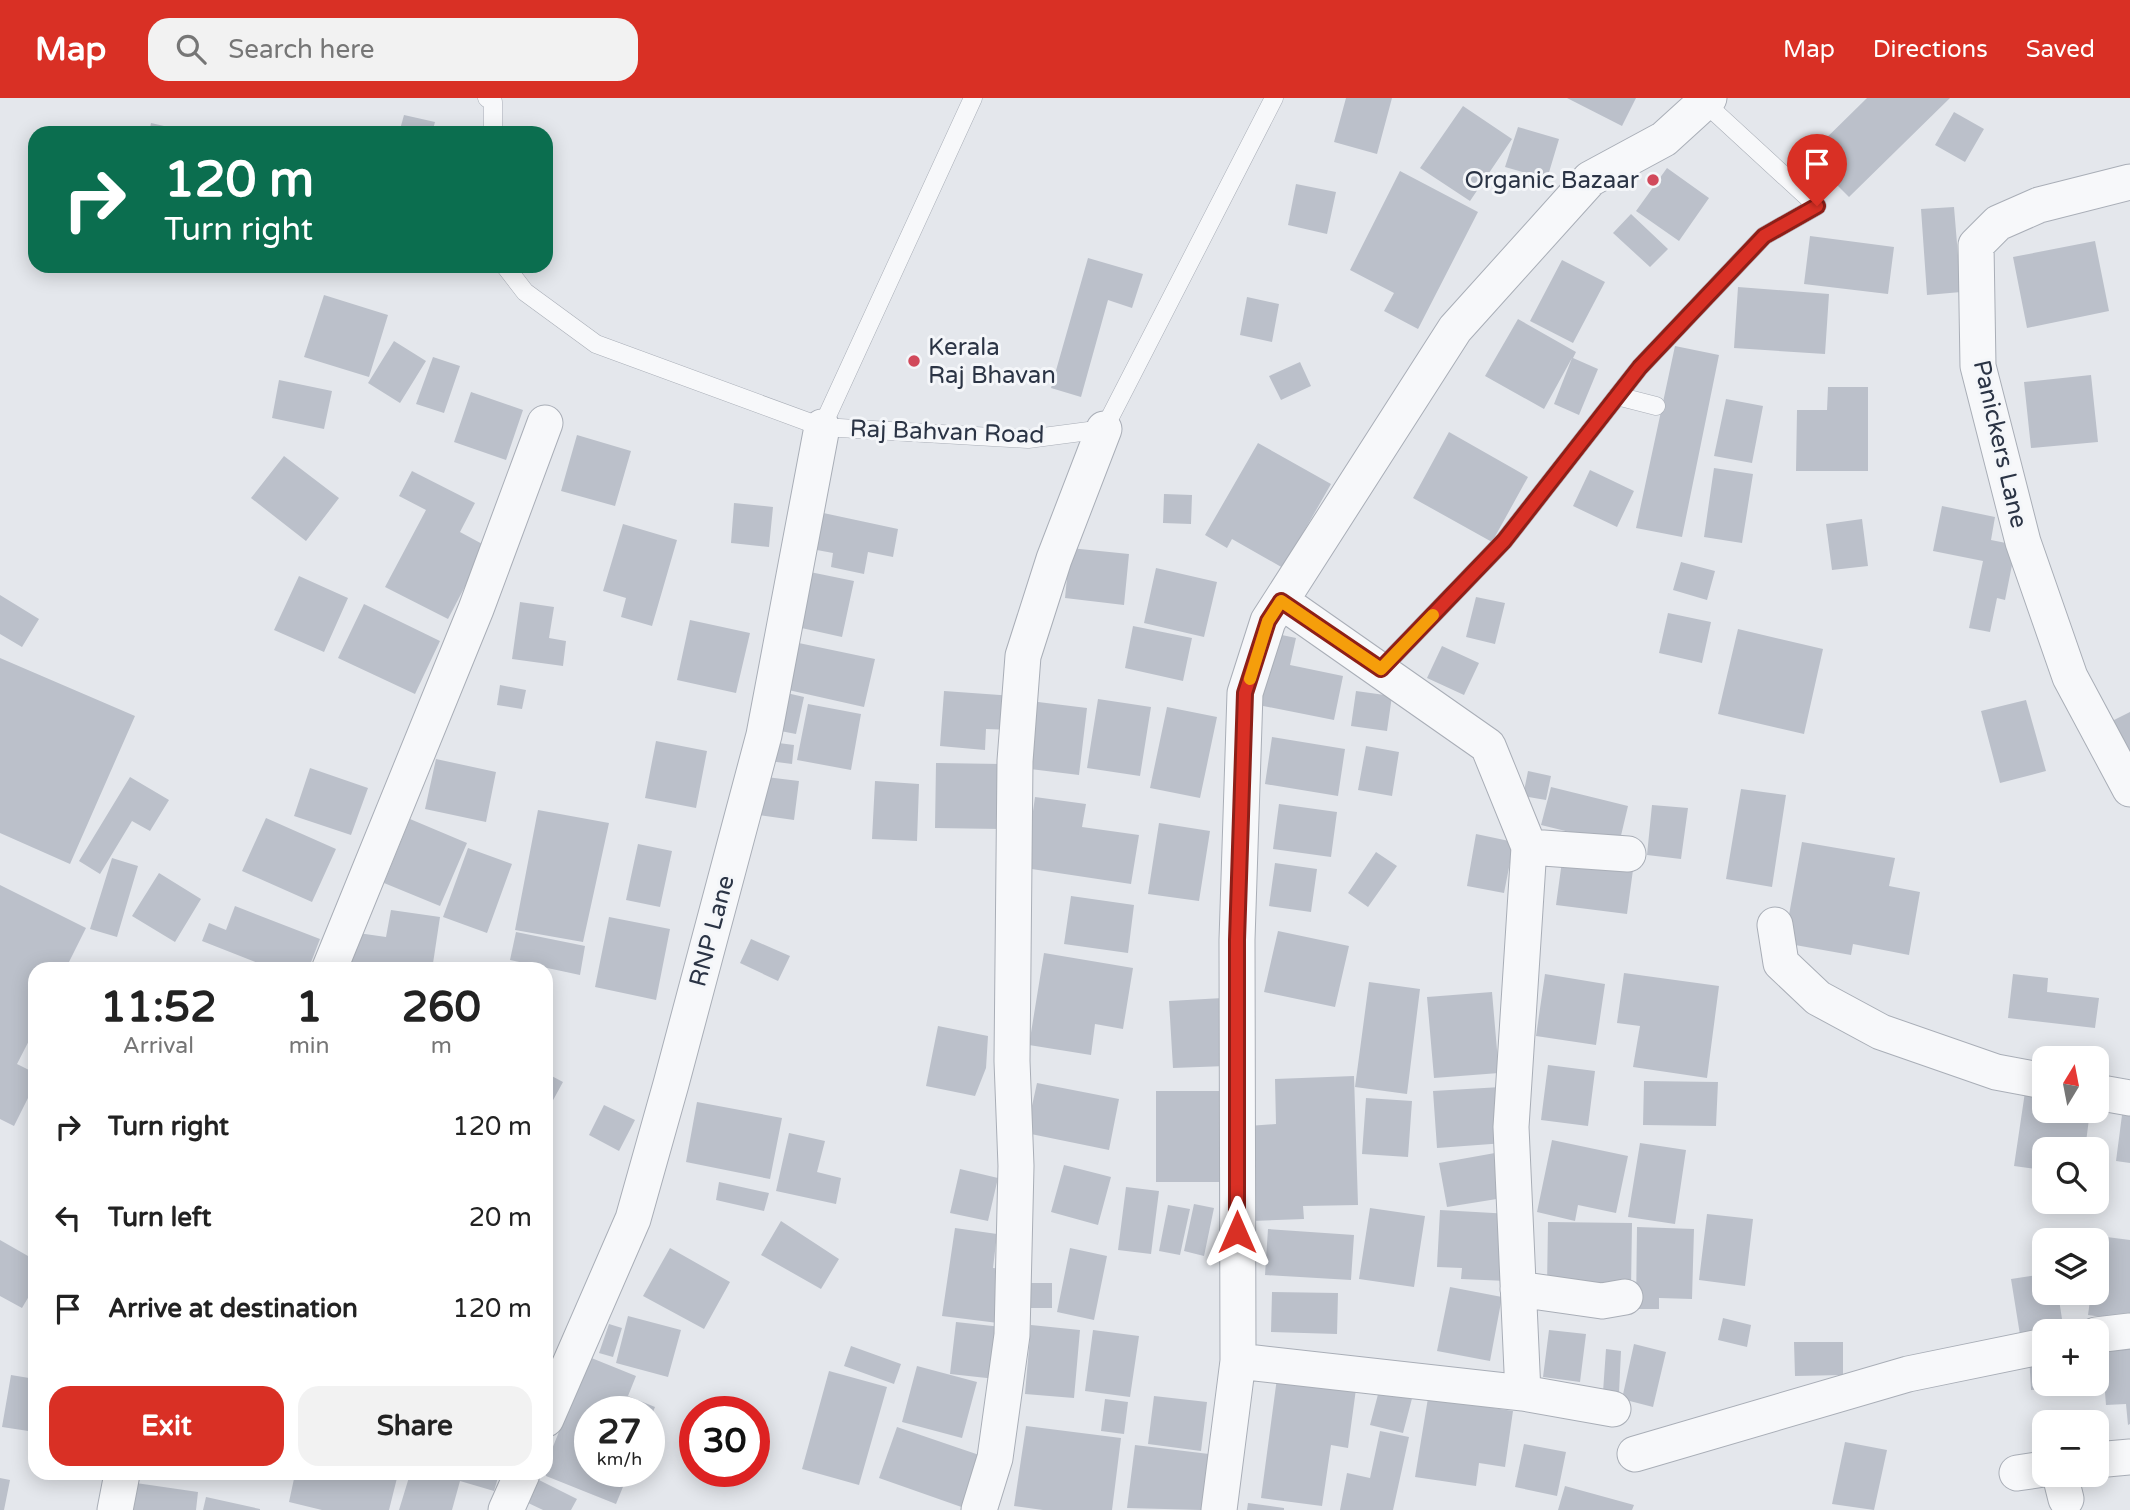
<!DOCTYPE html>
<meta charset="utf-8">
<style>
:root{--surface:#fff;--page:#f2f2f2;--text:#222;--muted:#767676;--accent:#d93025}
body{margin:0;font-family:"Varela Round",sans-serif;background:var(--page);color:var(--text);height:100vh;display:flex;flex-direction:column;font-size:26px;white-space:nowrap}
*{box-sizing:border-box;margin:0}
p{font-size:23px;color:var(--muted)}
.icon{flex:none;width:38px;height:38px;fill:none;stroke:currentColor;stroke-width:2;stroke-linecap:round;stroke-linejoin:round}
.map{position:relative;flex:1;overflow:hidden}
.side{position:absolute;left:28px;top:864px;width:525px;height:518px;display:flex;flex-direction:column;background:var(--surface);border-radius:21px;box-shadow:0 4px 18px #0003}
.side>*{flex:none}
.guide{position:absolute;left:28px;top:28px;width:525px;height:147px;border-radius:21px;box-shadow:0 4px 18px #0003;background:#0b6e4f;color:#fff;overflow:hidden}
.needle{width:46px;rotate:10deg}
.buttons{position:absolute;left:2032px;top:948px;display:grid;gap:14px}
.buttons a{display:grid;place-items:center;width:77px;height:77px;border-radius:14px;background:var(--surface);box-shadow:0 4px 18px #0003;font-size:35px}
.speed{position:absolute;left:574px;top:1298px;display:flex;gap:14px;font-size:35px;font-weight:700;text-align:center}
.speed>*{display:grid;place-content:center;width:91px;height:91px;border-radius:50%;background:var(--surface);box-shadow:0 4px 18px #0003;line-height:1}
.speed small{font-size:18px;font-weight:400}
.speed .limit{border:10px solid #d22;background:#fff;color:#111}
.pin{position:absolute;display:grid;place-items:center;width:60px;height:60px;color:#fff;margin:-72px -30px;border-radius:50% 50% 50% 0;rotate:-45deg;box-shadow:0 0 7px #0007}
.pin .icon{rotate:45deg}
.me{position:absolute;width:77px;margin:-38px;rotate:0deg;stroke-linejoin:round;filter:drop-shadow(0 0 5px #0008)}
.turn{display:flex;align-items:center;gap:24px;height:147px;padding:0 21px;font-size:32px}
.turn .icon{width:91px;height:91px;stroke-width:2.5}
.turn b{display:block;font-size:49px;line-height:60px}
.eta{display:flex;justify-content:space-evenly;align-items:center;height:119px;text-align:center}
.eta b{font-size:42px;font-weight:800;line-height:49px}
.action{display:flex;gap:14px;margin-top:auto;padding:14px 21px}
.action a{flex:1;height:80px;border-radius:21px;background:var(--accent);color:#fff;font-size:28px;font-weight:800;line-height:80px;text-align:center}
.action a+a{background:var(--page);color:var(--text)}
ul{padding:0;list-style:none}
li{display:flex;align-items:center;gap:21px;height:91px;padding:0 21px}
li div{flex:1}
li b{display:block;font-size:26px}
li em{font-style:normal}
header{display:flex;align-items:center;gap:42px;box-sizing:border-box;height:98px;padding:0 35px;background:var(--accent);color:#fff}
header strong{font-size:33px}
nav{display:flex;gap:38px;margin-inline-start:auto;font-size:24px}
.search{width:490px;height:63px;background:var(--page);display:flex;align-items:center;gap:18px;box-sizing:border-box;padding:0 24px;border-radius:21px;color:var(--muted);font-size:26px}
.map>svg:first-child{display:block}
</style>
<header>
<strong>Map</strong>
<div class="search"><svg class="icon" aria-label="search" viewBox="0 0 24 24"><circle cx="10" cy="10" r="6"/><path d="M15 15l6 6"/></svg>Search here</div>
<nav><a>Map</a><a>Directions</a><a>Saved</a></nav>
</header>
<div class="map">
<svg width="2130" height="1412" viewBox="0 0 2130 1412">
<rect width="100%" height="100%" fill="#e4e7ec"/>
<path fill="#bbc0ca" d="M1346,0H1392L1377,56L1334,44Z
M1567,0H1636L1622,28Z
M1867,0H1950L1849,99L1808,58Z
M1463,8L1512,41L1470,103L1420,70Z
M1954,14L1984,31L1965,64L1935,47Z
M404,17L435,24L432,35H399Z
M151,25L190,34V35H149Z
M1518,29L1559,41L1547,81L1505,69Z
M1667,70L1709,100L1679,143L1636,113Z
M1400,73L1478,114L1418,231L1384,213L1394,195L1350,172Z
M1296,86L1336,94L1327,136L1288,127Z
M1954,109L1961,194L1927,197L1921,111Z
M1631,116L1668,151L1650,169L1613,135Z
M1810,138L1894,149L1888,196L1804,186Z
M2095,143L2109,213L2027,230L2013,159Z
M1088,160L1143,176L1132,210L1108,202L1081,299L1051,290Z
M1562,162L1605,184L1573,245L1530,223Z
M1738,189L1829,196L1825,256L1734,250Z
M324,197L388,217L369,279L304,259Z
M1247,199L1279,206L1272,244L1240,237Z
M1518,221L1576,254L1573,260L1598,271L1579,317L1554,306L1572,260L1544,311L1485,278Z
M394,243L426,263L400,305L368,285Z
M1675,248L1719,257L1682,439L1636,430Z
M433,259L460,268L444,315L416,306Z
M1300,264L1311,288L1281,302L1269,278Z
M2091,277L2098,344L2031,350L2024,284Z
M279,282L332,293L324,331L272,320Z
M1828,289H1868V373H1796L1797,312H1827Z
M471,294L523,312L506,362L454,344Z
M1726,301L1763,308L1752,365L1714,358Z
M1449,334L1528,379L1492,444L1413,400Z
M577,337L631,353L615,408L561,393Z
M1258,345L1331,386L1283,470L1232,441L1227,450L1205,437Z
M284,358L339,400L306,443L251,400Z
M1714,370L1753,376L1742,445L1704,439Z
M1590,372L1634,393L1617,429L1573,408Z
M412,373L475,405L460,434L486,448L448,521L385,489L426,412L399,398Z
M1164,396L1192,397L1191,426L1163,425Z
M734,405L773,409L769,449L731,445Z
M1942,408L1995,419L1991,442L2016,447L2005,502L1997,500L1990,534L1969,530L1983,463L1933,453Z
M814,413L898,431L893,459L868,454L864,476L831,469L833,455L806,450Z
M1862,421L1868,468L1832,472L1826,426Z
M623,426L677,442L652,528L621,519L626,500L603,493Z
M1070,450L1129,456L1124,507L1065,500Z
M1681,464L1715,473L1707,502L1673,492Z
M1156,470L1217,484L1204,539L1144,525Z
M810,474L854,483L842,539L797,529Z
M299,478L348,500L324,554L274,532Z
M0,497L39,521L22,549L0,536Z
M1476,499L1505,505L1495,546L1466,539Z
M520,504L554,509L549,540L566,543L563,568L512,561Z
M364,506L440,543L415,596L338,560Z
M1668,515L1711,524L1702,565L1659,555Z
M690,522L750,535L736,595L677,582Z
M1133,528L1192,540L1183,583L1125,570Z
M1738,531L1823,551L1804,636L1718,616Z
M1268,534L1296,540L1290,567L1343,578L1334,622L1253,606Z
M794,544L875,561L864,609L784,591Z
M1442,548L1479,565L1464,597L1427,580Z
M0,560L135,618L70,766L0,735Z
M500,587L526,592L522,611L497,607Z
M778,593L804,599L796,636L770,631Z
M944,593L1014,598L1012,632L986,631L985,652L940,648Z
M1356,593L1392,598L1387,633L1351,628Z
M1098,601L1151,609L1140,678L1087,670Z
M2026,602L2046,673L2000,685L1981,613Z
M1030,603L1087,610L1079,677L1022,670Z
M808,606L861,616L851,672L797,662Z
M1167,609L1217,619L1200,700L1150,690Z
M2130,614V666L2110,624Z
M1272,639L1345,651L1338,698L1265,686Z
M656,643L707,653L696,710L645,700Z
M771,644L794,647L792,666L769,663Z
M1366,648L1399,654L1392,698L1358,692Z
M436,661L496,674L486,724L425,711Z
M936,665L1002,666L1001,731L935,730Z
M310,670L368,690L351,737L294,718Z
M1528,673L1551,678L1546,702L1523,698Z
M757,678L799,683L794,722L752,716Z
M130,679L169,702L150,733L132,723L100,776L79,763Z
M875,683L919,686L917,743L872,741Z
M1551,689L1628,708L1619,746L1541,727Z
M1741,691L1786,697L1772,789L1726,781Z
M1035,699L1086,706L1082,729L1139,737L1131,786L1025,770Z
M1279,706L1337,714L1331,759L1273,751Z
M1652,707L1688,710L1681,761L1647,757Z
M538,712L609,725L583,844L515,832Z
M266,720L336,751L312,804L242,773Z
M410,721L467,745L440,808L384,785Z
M1159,725L1210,733L1199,803L1148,796Z
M1476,736L1514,744L1504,795L1467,788Z
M1802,744L1895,760L1889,788L1920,794L1909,857L1853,846L1851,857L1784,845Z
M638,746L672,753L660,809L626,802Z
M468,750L512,766L487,835L443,819Z
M1376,754L1397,768L1368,809L1348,795Z
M112,760L138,768L117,839L90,831Z
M1562,763L1633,772L1627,816L1556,807Z
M1275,765L1317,771L1311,814L1269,808Z
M159,775L201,801L175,844L132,818Z
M0,787L86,830L65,872H35V931L17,966L35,975V986L14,1028L0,1021Z
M1071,798L1134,807L1128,855L1064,846Z
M235,808L320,841L308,872H276L202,843L209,825L226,832Z
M391,812L440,819L432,872H346L351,834L386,839Z
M609,819L670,831L656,902L595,889Z
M1278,833L1349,848L1335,909L1264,894Z
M516,834L585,848L580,877L510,862Z
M751,841L790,858L778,883L740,865Z
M1044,855L1133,870L1123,931L1095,926L1091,957L1029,947Z
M457,864L475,872H454Z
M1624,875L1719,888L1707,980L1633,969L1640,928L1617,925Z
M1545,876L1605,886L1596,947L1536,938Z
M2013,876L2048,880L2047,894L2099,900L2095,930L2008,920Z
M1369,884L1420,891L1407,996L1355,989Z
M1492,894L1499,975L1434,980L1427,899Z
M1223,900L1226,968L1173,970L1169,903Z
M938,928L988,938L986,970L975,998L926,988Z
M1548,967L1595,973L1588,1028L1541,1022Z
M546,975L563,984L546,1015Z
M1354,978L1358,1107L1303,1108L1304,1121L1251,1123L1248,1028L1276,1026L1275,981Z
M1644,983L1718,984L1716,1028L1643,1027Z
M1037,985L1119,1001L1109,1052L1026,1035Z
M1501,989L1505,1045L1437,1050L1433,993Z
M1156,993H1221V1084H1156Z
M2025,994L2044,996V1013H2090L2085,1052H2044V1072L2014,1068Z
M1366,1000L1412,1003L1408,1059L1362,1056Z
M697,1004L782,1020L770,1081L686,1064Z
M604,1007L635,1022L619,1053L589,1037Z
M2122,1017L2130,1018V1065L2116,1063Z
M789,1035L825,1043L817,1074L841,1080L836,1106L776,1093Z
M1552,1042L1628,1058L1616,1115L1578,1107L1575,1123L1537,1114Z
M1640,1045L1686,1052L1675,1126L1628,1119Z
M1495,1055L1503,1100L1447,1109L1439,1065Z
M1064,1067L1111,1079L1098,1127L1051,1114Z
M960,1071L998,1080L988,1123L950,1115Z
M719,1084L769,1095L764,1113L716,1102Z
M1126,1089L1159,1093L1151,1156L1118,1152Z
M1194,1106L1214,1110L1204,1158L1184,1153Z
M1168,1107L1190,1111L1180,1157L1159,1153Z
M1370,1110L1425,1118L1414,1189L1359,1181Z
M1440,1112L1511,1116L1507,1183L1461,1181L1462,1170L1437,1169Z
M1707,1116L1753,1121L1745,1188L1699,1182Z
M781,1123L839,1161L821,1191L761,1157Z
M1548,1124L1632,1125L1631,1192L1547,1190Z
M1637,1129L1694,1131L1692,1201L1659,1200V1211H1636Z
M955,1130L997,1136L993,1170L1005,1171L998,1225L942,1218Z
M1268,1131L1354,1137L1351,1182L1265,1177Z
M2099,1138L2130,1142V1223L2088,1217L2091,1195H2096Z
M0,1142L35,1162V1188L22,1210L0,1198Z
M670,1150L730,1184L704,1231L643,1198Z
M1070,1150L1107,1158L1094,1222L1057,1214Z
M2044,1176V1195H2058L2064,1234H2044L2021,1243L2011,1181Z
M1022,1185H1052V1210H1021Z
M1450,1189L1502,1199L1490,1263L1437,1253Z
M1272,1194L1338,1195L1337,1236L1271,1234Z
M628,1218L681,1232L668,1279L616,1265Z
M1723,1220L1751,1227L1747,1249L1718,1242Z
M956,1224L1002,1229L996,1281L950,1276Z
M609,1226L622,1230L613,1259L599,1255Z
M1031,1227L1080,1232L1074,1300L1025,1296Z
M1093,1232L1139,1238L1130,1299L1085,1293Z
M1549,1232L1586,1236L1580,1284L1543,1279Z
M2130,1242V1326L2128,1327L2126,1306L2106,1307L2101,1244Z
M1794,1244H1843V1277L1795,1278Z
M1634,1246L1666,1254L1653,1309L1622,1301Z
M851,1248L901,1266L894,1286L844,1268Z
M1606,1251L1621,1253L1619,1295L1603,1294Z
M2044,1255V1286H2077V1290L2031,1292L2029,1256Z
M589,1259L636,1278L628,1298L655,1309L649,1323V1314H590V1374H629L616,1406L546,1378V1366Z
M917,1268L977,1284L962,1340L902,1324Z
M829,1273L887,1289L859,1387L802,1371Z
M11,1277L35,1281V1334L2,1329Z
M1277,1280L1356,1291L1348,1350L1331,1347L1322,1408L1261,1400Z
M1382,1281L1415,1289L1403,1335L1370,1327Z
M1154,1298L1207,1304L1201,1353L1148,1346Z
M1428,1300L1513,1313L1505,1369L1479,1365L1476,1388L1415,1379Z
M1105,1301L1128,1304L1124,1336L1101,1333Z
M1026,1328L1121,1340L1112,1412H1043L1014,1408Z
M897,1329L988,1360L970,1412L879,1380Z
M1380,1333L1409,1339L1393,1412H1340L1347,1375L1370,1380Z
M1845,1344L1887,1352L1874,1412L1832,1406Z
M1524,1346L1566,1354L1557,1398L1515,1389Z
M1135,1347L1209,1356L1202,1412L1127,1410Z
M295,1376H398L389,1412H322L289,1404Z
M410,1376H499L494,1393L460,1383L452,1412H399Z
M0,1380L10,1382L4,1412H0Z
M535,1380L577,1401L571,1412H543L524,1403Z
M129,1384L198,1394L196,1412H125Z
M1565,1388L1634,1407L1632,1412H1558Z
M206,1399L260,1411V1412H203Z
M1248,1405L1284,1410V1412H1247Z"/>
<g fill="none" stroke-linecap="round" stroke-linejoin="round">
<g stroke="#a9aeb7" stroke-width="19">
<path id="lane" d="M487,0L493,4V35
M505,168L525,194L596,246L822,329L1028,341L1104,331L1274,0
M1617,298L1656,308
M822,329L973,0
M1381,571L1504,443L1640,269L1764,138L1817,108L1705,5"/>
</g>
<g stroke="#a9aeb7" stroke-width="37">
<path id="street" d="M2130,84L2039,107L1998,125L1976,147L1978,268L2023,444L2070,579L2130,691
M1529,749L1628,756
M1775,827L1781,865L1818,900L1881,934L1996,974L2044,983
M329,872L476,511L545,325
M2096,994L2130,1000
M1518,1191L1602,1203L1625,1199
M2096,1237L2130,1233
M1238,1263L1523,1295L1511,1029L1529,749L1488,648L1281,503
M1523,1295L1613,1311
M546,1321L633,1121L671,986L764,637L822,329
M1635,1356L1908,1276L2044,1248
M2096,1362L2130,1359
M2017,1375L2044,1371
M2060,1377L2066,1401
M115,1412L122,1376
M506,1412L522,1376
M979,1412L995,1360L1012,1237L1016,1068L1012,963L1015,663L1023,558L1054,461L1104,331
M1219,1412L1238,1263L1237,842L1245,595L1268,523L1455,231L1590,81L1664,41L1709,0"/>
</g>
<use href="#lane" stroke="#f7f8fa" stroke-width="18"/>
<use href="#street" stroke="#f7f8fa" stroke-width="35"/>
</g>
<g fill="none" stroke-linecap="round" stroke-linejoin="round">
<g stroke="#8d1f18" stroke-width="18">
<path id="route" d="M1237,1134V842L1245,595L1268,523L1281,503L1381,571L1504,443L1640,269L1764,138L1817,108"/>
</g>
<use href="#route" stroke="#d93025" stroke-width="12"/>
<path stroke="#f59e0b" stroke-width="12" d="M1250,581L1268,523L1281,503L1381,571L1433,517"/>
</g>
<g fill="#d1495b" stroke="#f4f6f9" stroke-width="2.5">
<circle cx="1653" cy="82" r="7"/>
<circle cx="914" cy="263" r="7"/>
</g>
<g text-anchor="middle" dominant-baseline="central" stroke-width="6" stroke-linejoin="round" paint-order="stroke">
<g font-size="24" fill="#2b3445" stroke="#f4f6f9" text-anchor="end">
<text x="1639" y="82">Organic Bazaar</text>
<text x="928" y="249" text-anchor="start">Kerala<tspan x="928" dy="28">Raj Bhavan</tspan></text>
</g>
<g font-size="24" fill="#2b3445" stroke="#f4f6f9">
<text transform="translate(947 334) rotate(2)">Raj Bahvan Road</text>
<text transform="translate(2000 346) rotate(77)">Panickers Lane</text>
<text transform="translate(712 833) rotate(-75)">RNP Lane</text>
</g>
</g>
</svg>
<div class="buttons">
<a><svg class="needle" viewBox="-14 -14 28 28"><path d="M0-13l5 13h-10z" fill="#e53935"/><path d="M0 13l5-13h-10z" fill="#767676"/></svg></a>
<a><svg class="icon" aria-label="search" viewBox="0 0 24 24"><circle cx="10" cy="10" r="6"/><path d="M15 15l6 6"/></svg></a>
<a><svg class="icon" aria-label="layers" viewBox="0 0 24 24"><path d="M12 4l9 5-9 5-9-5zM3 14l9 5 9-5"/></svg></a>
<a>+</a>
<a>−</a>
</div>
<div class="speed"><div>27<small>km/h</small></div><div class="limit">30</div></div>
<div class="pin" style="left:1817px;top:108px;background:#d93025"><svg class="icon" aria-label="arrive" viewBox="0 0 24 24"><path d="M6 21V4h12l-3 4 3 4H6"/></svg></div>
<svg class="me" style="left:1237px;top:1134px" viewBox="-20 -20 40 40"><path d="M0-17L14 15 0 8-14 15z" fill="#d93025" stroke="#fff" stroke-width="4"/></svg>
<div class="guide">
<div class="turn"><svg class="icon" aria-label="right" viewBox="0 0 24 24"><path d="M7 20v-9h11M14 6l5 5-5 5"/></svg><div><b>120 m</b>Turn right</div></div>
</div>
<section class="side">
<div class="eta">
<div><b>11:52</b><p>Arrival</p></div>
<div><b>1</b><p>min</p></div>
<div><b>260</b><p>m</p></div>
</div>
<ul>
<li><svg class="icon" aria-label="right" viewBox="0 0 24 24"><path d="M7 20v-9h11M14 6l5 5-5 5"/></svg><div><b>Turn right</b></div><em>120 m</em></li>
<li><svg class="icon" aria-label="left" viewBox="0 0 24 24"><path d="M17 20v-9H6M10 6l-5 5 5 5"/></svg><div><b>Turn left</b></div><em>20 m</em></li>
<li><svg class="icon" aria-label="arrive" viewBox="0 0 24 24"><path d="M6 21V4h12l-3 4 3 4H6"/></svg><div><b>Arrive at destination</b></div><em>120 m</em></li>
</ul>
<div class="action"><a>Exit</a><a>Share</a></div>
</section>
</div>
